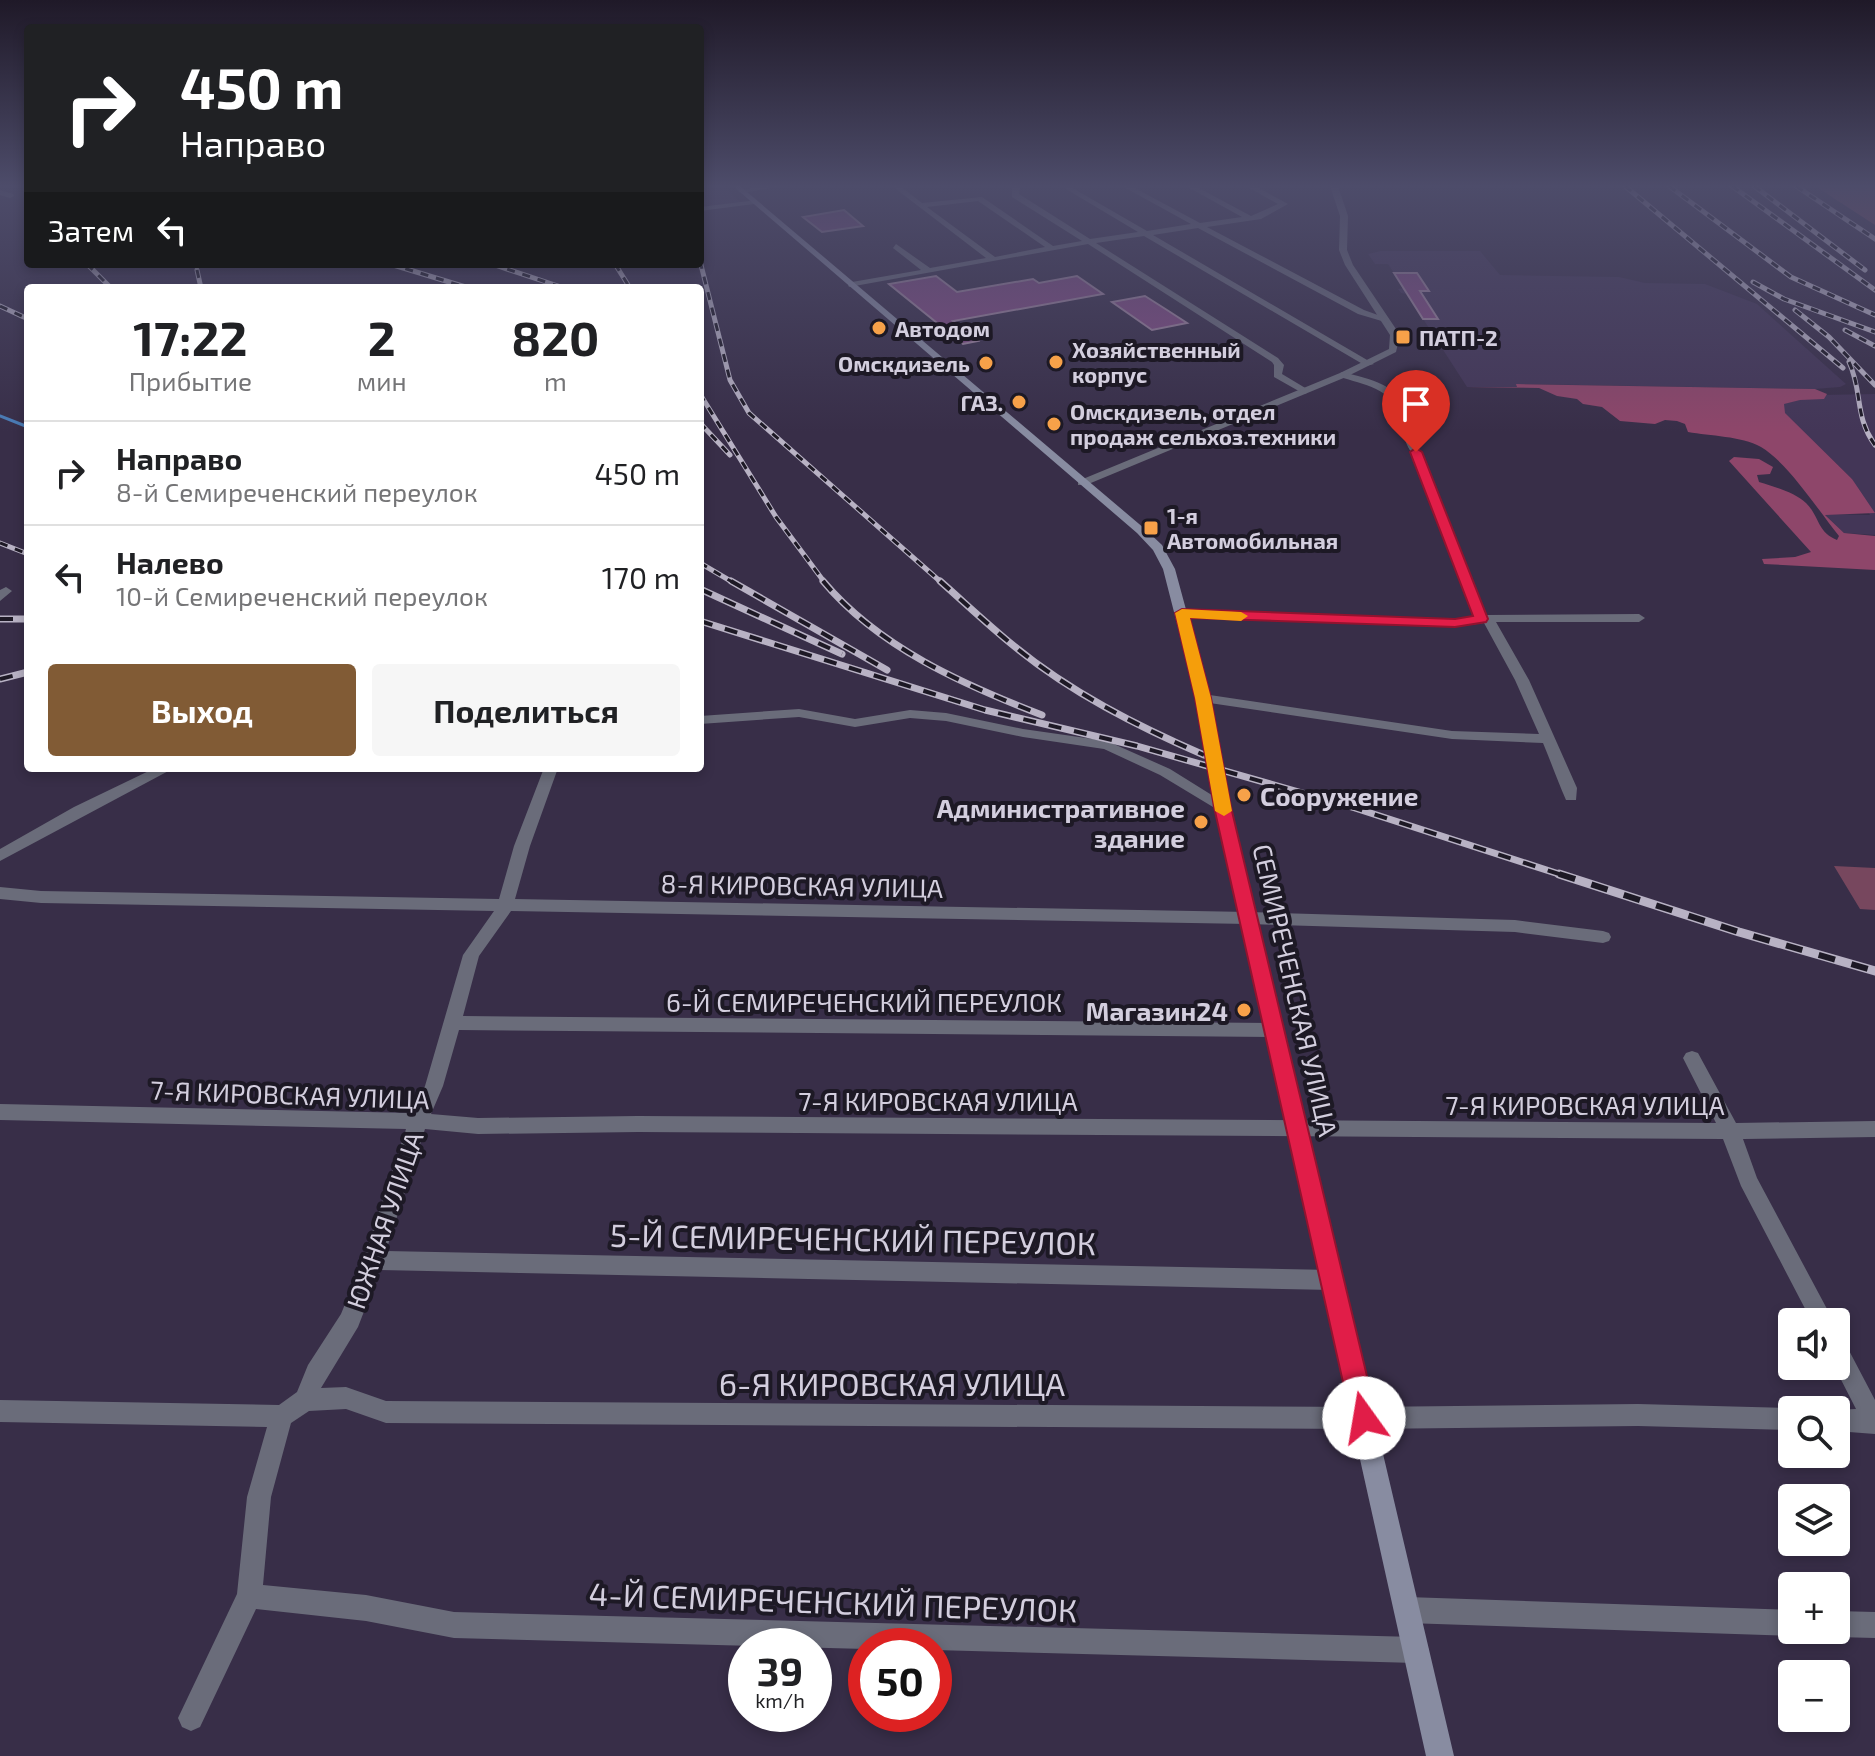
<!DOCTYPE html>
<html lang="ru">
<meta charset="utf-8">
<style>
:root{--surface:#fff;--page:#f6f6f6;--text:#202124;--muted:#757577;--line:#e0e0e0;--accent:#815b35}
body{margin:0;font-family:"Exo 2",sans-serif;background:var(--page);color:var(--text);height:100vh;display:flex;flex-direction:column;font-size:30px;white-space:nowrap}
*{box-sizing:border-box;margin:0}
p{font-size:26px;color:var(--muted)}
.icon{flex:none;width:44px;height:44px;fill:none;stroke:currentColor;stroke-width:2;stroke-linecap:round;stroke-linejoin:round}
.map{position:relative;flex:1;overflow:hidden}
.panel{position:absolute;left:24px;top:284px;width:680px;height:488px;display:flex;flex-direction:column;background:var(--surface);border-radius:8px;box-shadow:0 4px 12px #0003}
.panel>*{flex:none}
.guide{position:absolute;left:24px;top:24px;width:680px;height:244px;border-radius:8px;box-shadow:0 4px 12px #0003;background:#202124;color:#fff;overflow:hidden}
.fabs{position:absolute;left:1778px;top:1308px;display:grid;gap:16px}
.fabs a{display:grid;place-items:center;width:72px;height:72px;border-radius:8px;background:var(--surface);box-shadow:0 4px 12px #0003;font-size:40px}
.speed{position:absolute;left:728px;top:1628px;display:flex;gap:16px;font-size:40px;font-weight:700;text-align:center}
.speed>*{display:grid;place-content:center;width:104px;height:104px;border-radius:50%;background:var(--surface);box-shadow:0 4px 12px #0003;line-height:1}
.speed small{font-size:20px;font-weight:400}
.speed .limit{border:12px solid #d22;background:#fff;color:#111}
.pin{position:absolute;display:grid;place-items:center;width:68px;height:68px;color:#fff;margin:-82px -34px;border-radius:50% 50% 50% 0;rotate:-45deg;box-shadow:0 0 8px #0007}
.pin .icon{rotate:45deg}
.me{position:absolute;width:88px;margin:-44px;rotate:347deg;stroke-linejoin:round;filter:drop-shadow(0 0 6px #0008)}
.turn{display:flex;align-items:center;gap:28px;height:168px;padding:0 24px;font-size:36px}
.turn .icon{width:104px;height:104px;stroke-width:2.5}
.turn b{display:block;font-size:56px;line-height:68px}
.then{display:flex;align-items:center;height:76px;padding:0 24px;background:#0003;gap:16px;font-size:30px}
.eta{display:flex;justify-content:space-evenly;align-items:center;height:136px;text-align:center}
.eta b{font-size:48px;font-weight:700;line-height:56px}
.primary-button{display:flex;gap:16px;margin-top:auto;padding:16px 24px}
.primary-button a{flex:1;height:92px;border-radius:8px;background:var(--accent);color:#fff;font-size:32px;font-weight:700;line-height:92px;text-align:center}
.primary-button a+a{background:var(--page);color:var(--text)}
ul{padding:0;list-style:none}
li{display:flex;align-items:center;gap:24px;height:104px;padding:0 24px;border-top:2px solid var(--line)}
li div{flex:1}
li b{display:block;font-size:30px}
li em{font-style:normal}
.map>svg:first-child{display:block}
</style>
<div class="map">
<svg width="1875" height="1756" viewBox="0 0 1875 1756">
<rect width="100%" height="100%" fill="#382e48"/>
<path fill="#433657" d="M700,186H723L740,202L700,208Z
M1381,251H1480L1500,275L1619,277L1645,283L1705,284L1757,304L1846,384L1840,387L1815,389L1517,384L1518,387H1467L1407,294L1401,293L1398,289L1404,288L1388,264H1375L1368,254Z
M1875,394V535L1844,533L1824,514L1870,515L1852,479L1767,396Z"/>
<path fill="#77475e" d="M1815,186H1875V225Z
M1834,866L1875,868V910L1860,909Z"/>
<path fill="#8e466a" d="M1516,384L1815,389L1827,394L1824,399L1800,400L1784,404L1785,413L1852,479L1875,513L1825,515L1844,533L1875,536V570L1764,564L1762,559L1795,557L1811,552L1729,461L1734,457L1759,459L1773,467L1770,474L1757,475L1759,482C1775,487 1794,492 1806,503C1820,517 1817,532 1837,540L1839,536C1818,510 1788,463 1761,447C1741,436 1710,436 1688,432L1685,424L1677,421L1665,420L1655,424L1620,421L1602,407L1583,404L1577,399L1557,396L1539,388L1467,387H1517Z"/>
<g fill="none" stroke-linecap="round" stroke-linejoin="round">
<path stroke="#4a7db8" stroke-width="3" d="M0,416L28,427"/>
</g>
<path fill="#814b82" stroke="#9d839d" stroke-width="2" d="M844,210L863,226L822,232L803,217Z
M1394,273H1417L1429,291H1420L1438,319H1423Z
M936,276L957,292L1033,279L1039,283L1077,276L1103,294L953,321L978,341L963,344L889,284Z
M1145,296L1167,310L1187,323L1152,330L1112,302Z"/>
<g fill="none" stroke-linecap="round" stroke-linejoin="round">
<path fill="#6a6c7a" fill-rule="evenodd" d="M762,186H782L742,193L738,191Z
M892,186H900L922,203L982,197L1053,246L1082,241L1012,197V186H1020L1019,194L1090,239L1138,232L1061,186H1069L1147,231L1191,224L1122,186H1131L1200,223L1242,217L1186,186H1195L1251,216L1278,204L1246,186H1255L1288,204L1261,219L1207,227L1364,310L1389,319L1385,322L1358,314L1198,228L1153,235L1374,364L1366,366L1144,236L1096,243L1278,358L1284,365L1282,374L1307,389V393L1304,394L1274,377V365L1272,362L1088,244L849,287L848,285L852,282L921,270L893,248L896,244L930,268L986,258ZM978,201L1045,247L995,257L927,207Z
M0,190L13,194L14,196L10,198L0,195Z
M757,200L754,204L700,211V207Z
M1343,372C1369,379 1402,385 1410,416C1413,429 1413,440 1421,452L1486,615L1639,614L1645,618L1639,622H1496L1529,680L1577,788L1576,800H1566C1558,782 1551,762 1543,743L1452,739L1203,702L1196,698L1203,694L1452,731L1539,734L1515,680L1484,623L1455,627L1182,617L1176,613L1182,609L1455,619L1474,617L1411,452C1403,440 1403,430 1400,416C1394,389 1362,384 1340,377V373Z
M6,587L12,591L0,601V590Z
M799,709L855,719L910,710L946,713L1023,729L1107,741L1170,769L1231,807L1223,812L1218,810L1160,775L1104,749L1023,737L946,721L910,718L855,727L799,717L700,724V716Z
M155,768H174L0,861V849L74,807Z
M544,768H558L530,846L515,899L1249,912L1515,920L1603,931L1609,933L1611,937L1609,941L1603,943L1515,932L1249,924L511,911L479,956L463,1016L1275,1023L1281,1025L1284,1030L1281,1035L1275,1037L459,1030L443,1086L431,1114L478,1118L638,1116L1716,1123L1683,1058L1686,1053L1692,1051L1698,1053L1736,1123L1875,1121V1137L1743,1139L1757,1178L1834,1322H1812L1741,1186L1723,1139L638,1132L478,1134L425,1129L386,1251L1332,1270L1339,1273L1343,1280L1339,1287L1332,1290L380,1270L358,1327L321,1388L346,1387L386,1401L1364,1407L1638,1404L1792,1408L1798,1410H1792V1430L1638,1426L1364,1429L386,1423L346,1409L309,1411L291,1423L271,1497L263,1585L366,1595L454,1612L1416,1637L1425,1641L1429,1650L1425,1659L1416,1663L934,1650V1646H866V1649L454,1638L366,1621L256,1609L200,1727L191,1731L182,1727L178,1718L237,1594L247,1497L267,1427L0,1422V1400L279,1405L297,1392L308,1365L341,1314L363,1260L406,1129L0,1120V1104L412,1113L425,1086L463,955L494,911L41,903L0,899V887L41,891L499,899L514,846Z
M1836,1337L1844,1341L1875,1400V1434L1836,1431V1410H1833L1856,1409L1834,1366H1836Z
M1407,1597L1792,1610V1630H1802L1792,1636L1407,1623L1398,1619L1394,1610L1398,1601Z
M1836,1611L1875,1612V1638L1836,1637L1827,1633L1826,1630H1836Z"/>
<path fill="#6a6c7a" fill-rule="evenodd" d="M1330,186H1338L1348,216L1347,250L1353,265L1400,335L1396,352L1346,377L1086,485H1078V481L1340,373L1389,349L1390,335L1345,265L1339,250L1340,216Z"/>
<path fill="#888ca1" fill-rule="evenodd" d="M733,186H740L1145,529L1162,545L1175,569L1210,698L1231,807L1454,1756H1426L1215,807L1196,698L1163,569L1153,550L1137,533Z"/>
<g stroke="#b8b2c4" stroke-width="5">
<path id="rail-far2" d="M1625,186L1843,368
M1669,186L1791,277L1875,315
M1732,186L1875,290
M1754,186L1865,270
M1796,186L1875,239
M700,261L730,380L749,413L942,583
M87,264L111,288
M390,264L469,288
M492,264L564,288
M615,264L630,288
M197,270L201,288
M1753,282L1784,299L1875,332
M0,306L28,319
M1795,310L1829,337L1875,385
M1845,330L1875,346
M1849,362C1863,392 1854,416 1875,445
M700,394L776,517L825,583
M700,423L730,455
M0,543L28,554
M700,563L734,583"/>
</g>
<g stroke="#b8b2c4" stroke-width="7">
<path id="rail-far1" d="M731,581L887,670
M823,581C878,647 964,685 1042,715
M940,581C965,603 988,625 1014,646C1070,692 1137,726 1204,755
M700,589L842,654
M0,619H28
M700,621L985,710L1137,746L1355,808L1565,876
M0,679L28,672"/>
</g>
<g stroke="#b8b2c4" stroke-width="9">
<path id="rail" d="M1559,874L1739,932L1875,971"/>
</g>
<use href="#rail-far2" stroke="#1d1925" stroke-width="3" stroke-dasharray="8" stroke-linecap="butt"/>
<use href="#rail-far1" stroke="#1d1925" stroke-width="4" stroke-dasharray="13" stroke-linecap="butt"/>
<use href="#rail" stroke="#1d1925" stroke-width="6" stroke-dasharray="17" stroke-linecap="butt"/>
</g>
<linearGradient id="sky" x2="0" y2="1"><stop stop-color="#1f1928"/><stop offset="0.43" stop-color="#4d4c6a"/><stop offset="1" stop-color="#4d4c6a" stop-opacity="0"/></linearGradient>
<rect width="1875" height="432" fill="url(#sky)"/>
<path fill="#e11d48" stroke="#92132f" stroke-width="2" d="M1416,448L1422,452L1488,619L1486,622L1455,627L1190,618L1211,698L1231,807L1377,1418L1374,1427L1364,1431L1355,1427L1351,1418L1214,807L1195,698L1175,613L1182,609L1455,619L1473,616L1410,452Z"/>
<path fill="#f59e0b" d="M1182,609L1241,612L1248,616L1241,621L1190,618L1211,698L1232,811L1224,816L1215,811L1195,698L1175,613Z"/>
<g fill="#f7a149" stroke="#1d1925" stroke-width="3">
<circle cx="879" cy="328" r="8"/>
<rect x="1395" y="329" width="16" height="16" rx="4"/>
<circle cx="1056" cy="362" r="8"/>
<circle cx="986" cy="363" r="8"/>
<circle cx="1019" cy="402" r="8"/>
<circle cx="1054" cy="424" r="8"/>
<rect x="1143" y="520" width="16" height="16" rx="4"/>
<circle cx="1244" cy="795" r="8"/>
<circle cx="1201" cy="822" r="8"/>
<circle cx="1244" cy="1010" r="8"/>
</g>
<g text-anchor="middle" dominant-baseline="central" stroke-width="8" stroke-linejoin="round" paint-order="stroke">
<g font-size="22" font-weight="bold" fill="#d3cede" stroke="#1d1925" text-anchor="start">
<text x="895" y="328">Автодом</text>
<text x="1419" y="337">ПАТП-2</text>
<text x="1072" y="349">Хозяйственный<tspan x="1072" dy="25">корпус</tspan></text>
<text x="970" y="363" text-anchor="end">Омскдизель</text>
<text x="1003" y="402" text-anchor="end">ГАЗ.</text>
<text x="1070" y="411">Омскдизель, отдел<tspan x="1070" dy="25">продаж сельхоз.техники</tspan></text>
<text x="1167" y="515">1-я<tspan x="1167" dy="25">Автомобильная</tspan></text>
</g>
<g font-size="26" font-weight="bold" fill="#d3cede" stroke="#1d1925" text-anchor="end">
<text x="1260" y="795" text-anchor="start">Сооружение</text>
<text x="1185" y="807">Административное<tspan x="1185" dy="30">здание</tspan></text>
<text x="1228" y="1010">Магазин24</text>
</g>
<g font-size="26" fill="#d3cede" stroke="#1d1925">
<text transform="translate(802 885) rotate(1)">8-Я КИРОВСКАЯ УЛИЦА</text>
<text transform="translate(1296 990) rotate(77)">СЕМИРЕЧЕНСКАЯ УЛИЦА</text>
<text x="864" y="1001">6-Й СЕМИРЕЧЕНСКИЙ ПЕРЕУЛОК</text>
<text transform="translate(290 1094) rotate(2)">7-Я КИРОВСКАЯ УЛИЦА</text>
<text x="938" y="1100">7-Я КИРОВСКАЯ УЛИЦА</text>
<text x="1585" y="1104">7-Я КИРОВСКАЯ УЛИЦА</text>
<text transform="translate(384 1220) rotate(-71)">ЮЖНАЯ УЛИЦА</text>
</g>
<g font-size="32" fill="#d3cede" stroke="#1d1925">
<text transform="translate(853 1238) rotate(1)">5-Й СЕМИРЕЧЕНСКИЙ ПЕРЕУЛОК</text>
<text x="892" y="1383">6-Я КИРОВСКАЯ УЛИЦА</text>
<text transform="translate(833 1601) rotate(2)">4-Й СЕМИРЕЧЕНСКИЙ ПЕРЕУЛОК</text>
</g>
</g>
</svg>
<div class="fabs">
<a><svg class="icon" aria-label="sound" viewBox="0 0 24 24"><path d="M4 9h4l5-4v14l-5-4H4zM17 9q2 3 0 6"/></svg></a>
<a><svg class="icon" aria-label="search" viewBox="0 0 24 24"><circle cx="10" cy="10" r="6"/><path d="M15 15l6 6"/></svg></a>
<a><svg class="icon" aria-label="layers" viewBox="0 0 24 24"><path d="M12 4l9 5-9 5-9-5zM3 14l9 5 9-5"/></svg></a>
<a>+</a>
<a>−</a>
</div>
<div class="speed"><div>39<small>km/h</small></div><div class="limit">50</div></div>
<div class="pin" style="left:1416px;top:452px;background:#d93025"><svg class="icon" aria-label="arrive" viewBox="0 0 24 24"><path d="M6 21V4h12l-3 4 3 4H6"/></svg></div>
<svg class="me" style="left:1364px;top:1418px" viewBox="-20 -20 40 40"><circle r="19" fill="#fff"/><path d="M0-13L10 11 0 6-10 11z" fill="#e11d48"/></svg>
<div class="guide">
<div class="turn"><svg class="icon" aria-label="right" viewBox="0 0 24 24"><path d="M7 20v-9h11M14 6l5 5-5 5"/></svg><div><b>450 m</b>Направо</div></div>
<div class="then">Затем<svg class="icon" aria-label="left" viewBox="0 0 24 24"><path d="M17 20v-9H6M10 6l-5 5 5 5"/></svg></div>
</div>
<section class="panel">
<div class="eta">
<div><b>17:22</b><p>Прибытие</p></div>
<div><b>2</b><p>мин</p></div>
<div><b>820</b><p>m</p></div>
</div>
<ul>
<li><svg class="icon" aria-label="right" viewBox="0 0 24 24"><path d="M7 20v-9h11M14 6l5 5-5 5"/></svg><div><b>Направо</b><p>8-й Семиреченский переулок</p></div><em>450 m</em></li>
<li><svg class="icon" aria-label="left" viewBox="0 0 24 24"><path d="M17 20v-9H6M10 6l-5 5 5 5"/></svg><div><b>Налево</b><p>10-й Семиреченский переулок</p></div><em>170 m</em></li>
</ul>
<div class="primary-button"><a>Выход</a><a>Поделиться</a></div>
</section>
</div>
